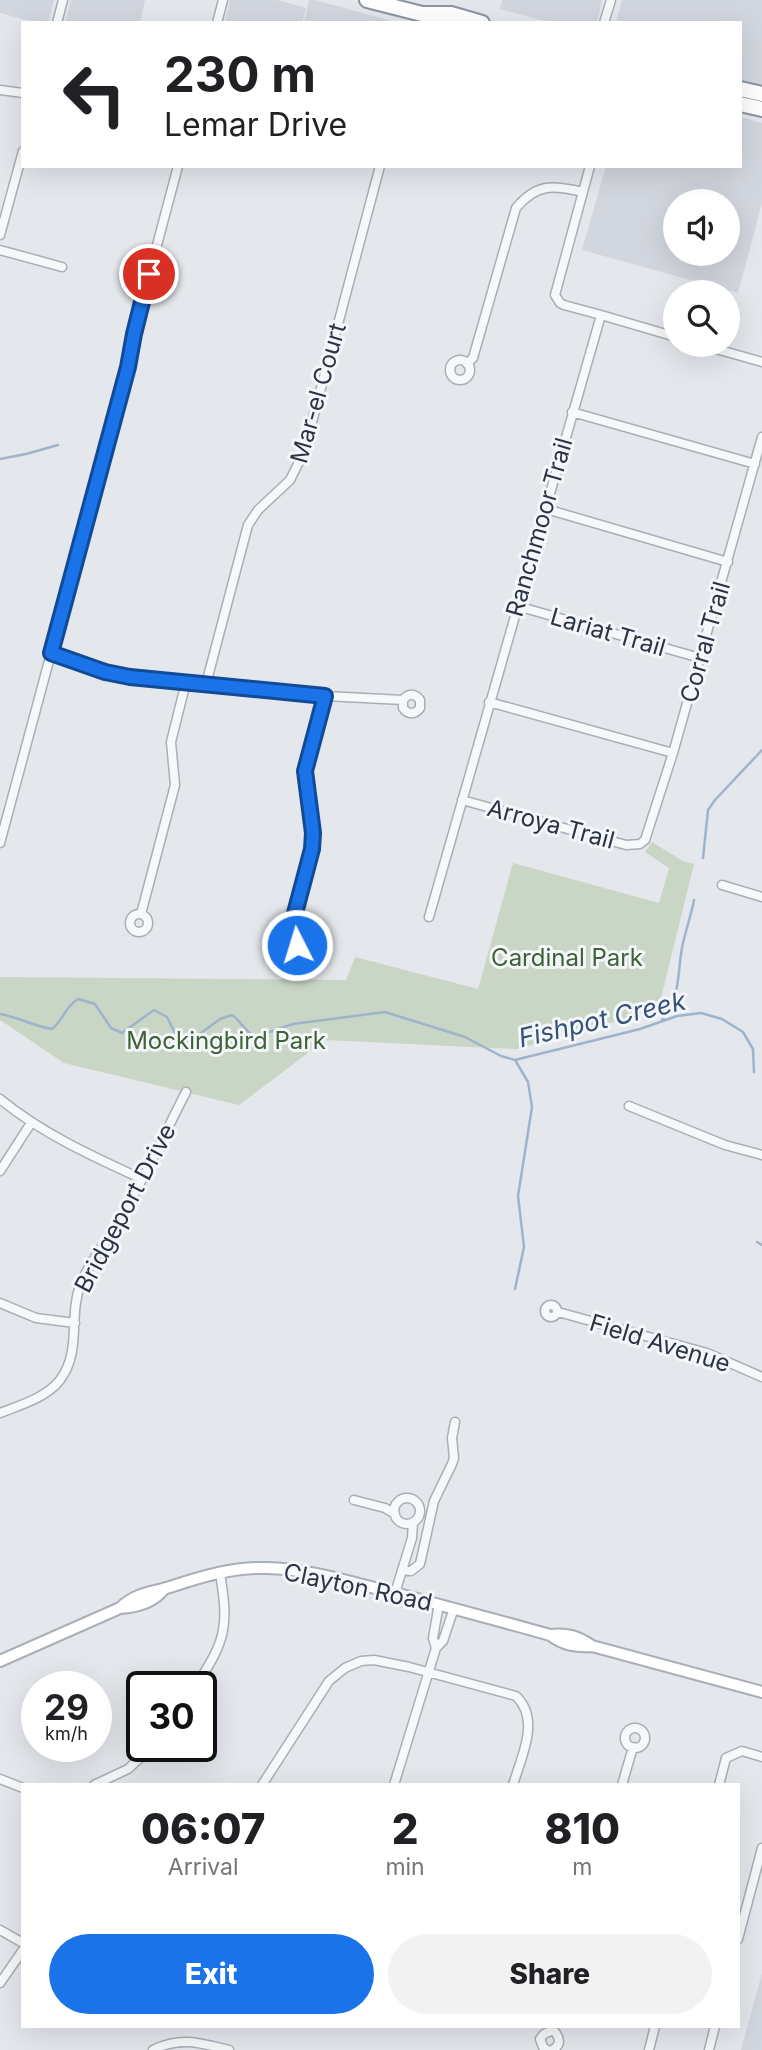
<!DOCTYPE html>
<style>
:root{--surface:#fff;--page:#f2f2f2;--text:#202124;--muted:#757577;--accent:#1a73e8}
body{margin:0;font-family:Inter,sans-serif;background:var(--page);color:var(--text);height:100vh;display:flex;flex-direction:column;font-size:26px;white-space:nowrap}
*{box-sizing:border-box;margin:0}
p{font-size:23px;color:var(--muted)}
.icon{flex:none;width:38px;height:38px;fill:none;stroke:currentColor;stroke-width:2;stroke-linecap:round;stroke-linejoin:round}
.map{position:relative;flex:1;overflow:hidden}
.drawer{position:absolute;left:21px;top:1783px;width:719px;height:245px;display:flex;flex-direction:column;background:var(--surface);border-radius:0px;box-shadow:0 7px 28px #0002}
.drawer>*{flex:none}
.guide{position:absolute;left:21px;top:21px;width:721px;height:147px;border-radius:0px;box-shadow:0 7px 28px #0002;background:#fff;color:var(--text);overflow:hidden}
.fabs{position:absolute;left:663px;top:189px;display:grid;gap:14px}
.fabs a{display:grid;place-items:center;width:77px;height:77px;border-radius:50%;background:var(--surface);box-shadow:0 7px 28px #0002;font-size:35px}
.speed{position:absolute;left:21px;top:1671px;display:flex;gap:14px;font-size:35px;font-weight:700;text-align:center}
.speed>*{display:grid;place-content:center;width:91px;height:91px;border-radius:50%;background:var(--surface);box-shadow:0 7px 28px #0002;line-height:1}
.speed small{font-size:18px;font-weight:400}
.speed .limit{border:4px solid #111;border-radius:10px;background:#fff;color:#111}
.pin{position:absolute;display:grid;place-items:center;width:60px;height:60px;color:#fff;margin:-30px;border:4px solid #fff;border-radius:50%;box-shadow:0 2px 7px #0007}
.me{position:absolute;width:77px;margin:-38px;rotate:355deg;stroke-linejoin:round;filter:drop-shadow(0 0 5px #0008)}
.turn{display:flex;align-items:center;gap:24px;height:147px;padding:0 28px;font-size:32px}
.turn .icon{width:91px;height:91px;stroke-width:2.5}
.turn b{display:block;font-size:49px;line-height:60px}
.eta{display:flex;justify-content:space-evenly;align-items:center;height:119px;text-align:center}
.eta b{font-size:42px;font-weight:800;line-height:49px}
.cta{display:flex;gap:14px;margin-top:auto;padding:14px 28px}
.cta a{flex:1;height:80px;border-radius:42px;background:var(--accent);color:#fff;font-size:28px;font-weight:800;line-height:80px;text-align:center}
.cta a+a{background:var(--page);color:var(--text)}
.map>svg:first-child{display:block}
</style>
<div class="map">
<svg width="762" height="2050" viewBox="0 0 762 2050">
<rect width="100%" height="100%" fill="#e4e7ec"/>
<path fill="#d2d6de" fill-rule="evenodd" d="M0,0H54L48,23H37L0,13Z
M71,0H145L140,23H65Z
M230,0H277L306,8L302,23H225Z
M309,0H315L399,23H304Z
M502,0H602L597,23H553L500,9Z
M622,0H762V88L740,82V23H616Z
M740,117L762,123V203L738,293L582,250L606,166H740ZM676,201H728V254H676Z
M762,1973V2050H741Z"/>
<path fill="#c9d6c5" d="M652,842L683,861L694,864L658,1010L517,1049L325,1040L239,1105L64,1063L0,1020V977L346,980L355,957L478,989L513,863L659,903L669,868L645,852Z"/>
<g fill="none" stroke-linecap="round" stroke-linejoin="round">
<path stroke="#9fb4cc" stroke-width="2.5" d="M0,459L26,454L58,445
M703,858L708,810L715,800L762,750
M0,1014C18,1017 33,1026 52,1029C64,1019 64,1008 78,999L95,1004L111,1028L122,1033L154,1010L167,1017L178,1039L190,1041L220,1019L232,1015C242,1022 244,1031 255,1037L293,1024L385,1012L465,1037L501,1056L515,1060L640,1029L677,1016L701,1013L722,1019L743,1032L753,1049L754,1072
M662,1020C681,997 677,975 682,948C685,932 691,916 694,900
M515,1060L528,1082L532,1107L518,1196L524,1247L515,1289
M757,1242L762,1245"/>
<g stroke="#a9aeb7" stroke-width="11">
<path id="street" d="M57,23L63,0
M217,23L223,0
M604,23L611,0
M0,90L23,93
M0,235L23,151
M0,250L62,267
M601,315L676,337
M702,345L762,362
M450 370a10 10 0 1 1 20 0a10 10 0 1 1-20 0Z
M467,364L473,358L516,208C537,183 553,185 583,192
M572,412L755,464
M546,509L728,562
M517,606L700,658
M51,653L105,672L130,677L325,696L403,700C408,693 415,693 420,700V708C415,715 408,715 403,708V700
M206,684L248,525L258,510L290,480L304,452L380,166
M489,702L673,753
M462,800L626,845L640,844L645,840L673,753L762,437
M0,843L128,367L135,328L178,166
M722,885L762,897
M141,914L175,785L171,742L186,682
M130 923a9 9 0 1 1 18 0a9 9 0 1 1-18 0Z
M429,917L601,315L564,305L560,303L555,295L590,166
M277 942a10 10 0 1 1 20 0a10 10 0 1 1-20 0Z
M290,932L312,849V833L305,771L325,696
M0,1099C43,1134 92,1156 142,1179
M629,1106L725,1145L762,1155
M0,1171L31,1123
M0,1303L36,1318L75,1323
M545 1311a6 6 0 1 1 12 0a6 6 0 1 1-12 0Z
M558,1312L707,1353L762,1377
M0,1413C20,1405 46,1398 60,1380C82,1351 68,1315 81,1283C90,1260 108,1241 120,1220C144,1178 164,1135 186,1092
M394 1511a13 13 0 1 1 26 0a13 13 0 1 1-26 0Z
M354,1500L385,1508L395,1514
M402,1570L411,1571L420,1564L434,1501L452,1464L454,1458L452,1438L455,1422
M395,1593L412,1538L413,1522
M436,1648L433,1638L439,1604
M195,1687C226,1640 229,1628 220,1573
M625 1738a10 10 0 1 1 20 0a10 10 0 1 1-20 0Z
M0,1779L23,1788
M94,1785L128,1769L153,1746
M262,1785L329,1681L345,1668L361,1661L374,1660L409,1667L516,1696C541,1720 521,1757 513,1785
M394,1785L436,1648L443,1641L454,1608
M622,1785L633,1747
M719,1785L726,1758L742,1751L762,1757
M0,1930L23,1943
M738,1939L762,1848
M0,1983L23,1950
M153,2050C180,2036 201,2043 229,2050
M547,2050L543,2047L540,2039L544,2034L553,2030C560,2037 562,2045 552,2050
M649,2050L655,2026
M709,2050L715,2026"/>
</g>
<g stroke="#a9aeb7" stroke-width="14">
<path id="secondary" d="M120,1608C137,1607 154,1602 164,1589
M550,1635C567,1633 578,1636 592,1646L762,1692
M0,1661L120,1608C137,1592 152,1593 173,1586C203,1576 234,1567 266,1568C309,1569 350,1582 391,1592C444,1606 497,1620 550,1635C564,1645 575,1647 592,1646"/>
</g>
<g stroke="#8b94a3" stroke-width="18">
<path id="highway" d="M367,0L422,14H451L482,23
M740,89L762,94
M740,104L762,109"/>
</g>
<use href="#street" stroke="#f7f8fa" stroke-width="8"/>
<use href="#secondary" stroke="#fff" stroke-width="10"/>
<use href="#highway" stroke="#fff" stroke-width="14"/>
</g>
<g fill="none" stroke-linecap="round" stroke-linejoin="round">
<g stroke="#114b97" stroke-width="18">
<path id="route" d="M149,274L134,334L128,367L51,653L105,672L130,677L325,696L305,771L313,833L312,849L290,932L295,936L297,945"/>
</g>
<use href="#route" stroke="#1a73e8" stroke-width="12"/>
</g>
<g text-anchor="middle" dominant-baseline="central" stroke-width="6" stroke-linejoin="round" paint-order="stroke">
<g font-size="24" fill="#2b3445" stroke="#f4f6f9">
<text transform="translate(318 393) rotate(-74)">Mar-el Court</text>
<text transform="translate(539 527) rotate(-74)">Ranchmoor Trail</text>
<text transform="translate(608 632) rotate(16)">Lariat Trail</text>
<text transform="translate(705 642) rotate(-74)">Corral Trail</text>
<text transform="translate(551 824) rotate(15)">Arroya Trail</text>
<text transform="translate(125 1208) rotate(-62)">Bridgeport Drive</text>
<text transform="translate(660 1343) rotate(17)">Field Avenue</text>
<text transform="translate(358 1587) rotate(12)">Clayton Road</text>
</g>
<g font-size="24" fill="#3f6138" stroke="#f4f6f9">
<text x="567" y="957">Cardinal Park</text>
<text x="226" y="1040">Mockingbird Park</text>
</g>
<g font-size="26" font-style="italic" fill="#34527a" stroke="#f4f6f9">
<text transform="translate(602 1019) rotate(-13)">Fishpot Creek</text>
</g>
</g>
</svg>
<div class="fabs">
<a><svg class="icon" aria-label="sound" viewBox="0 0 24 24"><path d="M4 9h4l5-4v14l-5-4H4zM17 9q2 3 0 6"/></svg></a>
<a><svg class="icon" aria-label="search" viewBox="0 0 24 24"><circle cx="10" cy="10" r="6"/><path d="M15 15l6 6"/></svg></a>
</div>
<div class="speed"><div>29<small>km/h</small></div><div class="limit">30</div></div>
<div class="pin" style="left:149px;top:274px;background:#d93025"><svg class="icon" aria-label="arrive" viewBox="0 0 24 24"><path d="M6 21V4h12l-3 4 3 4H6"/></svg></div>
<svg class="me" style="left:297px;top:945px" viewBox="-20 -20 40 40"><circle r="17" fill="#1a73e8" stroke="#fff" stroke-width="3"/><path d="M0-11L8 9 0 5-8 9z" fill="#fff"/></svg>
<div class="guide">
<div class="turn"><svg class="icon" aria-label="left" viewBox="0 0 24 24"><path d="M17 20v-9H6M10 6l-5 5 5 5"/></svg><div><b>230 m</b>Lemar Drive</div></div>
</div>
<section class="drawer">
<div class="eta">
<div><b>06:07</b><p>Arrival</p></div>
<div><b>2</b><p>min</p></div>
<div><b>810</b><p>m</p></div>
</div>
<div class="cta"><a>Exit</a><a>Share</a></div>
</section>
</div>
